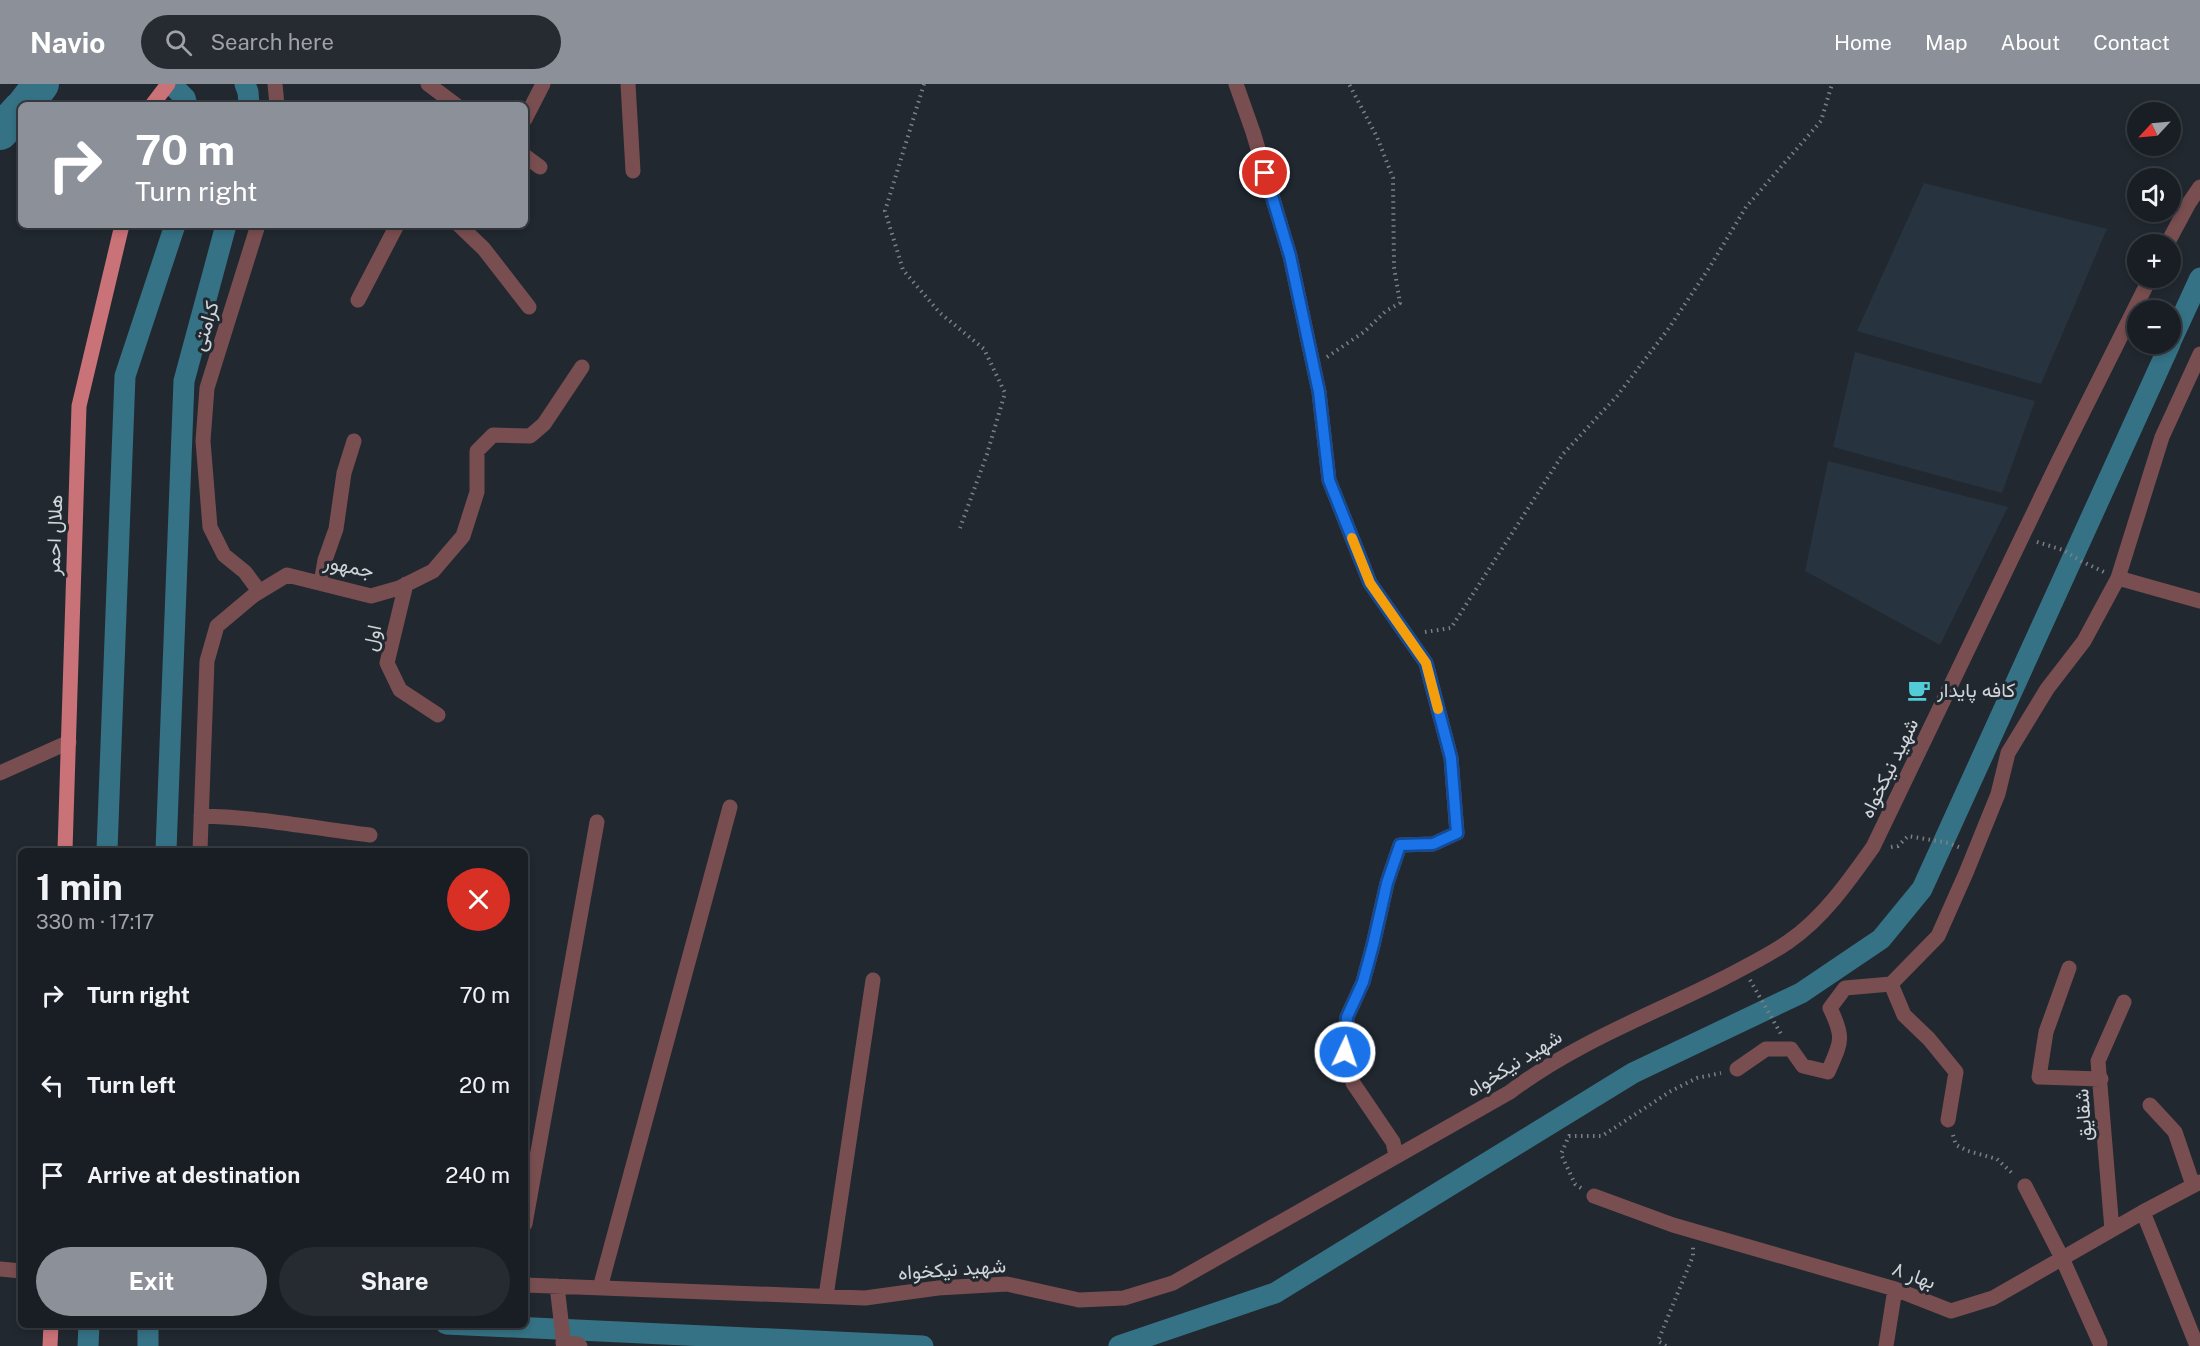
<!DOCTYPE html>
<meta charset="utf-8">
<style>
:root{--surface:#191e24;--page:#262b31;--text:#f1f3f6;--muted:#9fa2a6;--line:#373c41;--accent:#8c9099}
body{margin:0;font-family:"Public Sans",Vazirmatn,sans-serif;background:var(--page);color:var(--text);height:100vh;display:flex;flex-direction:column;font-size:22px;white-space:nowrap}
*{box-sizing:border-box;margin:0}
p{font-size:20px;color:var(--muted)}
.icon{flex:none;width:33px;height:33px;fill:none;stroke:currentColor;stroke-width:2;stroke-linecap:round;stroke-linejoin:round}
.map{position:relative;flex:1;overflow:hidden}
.panel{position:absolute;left:18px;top:764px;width:510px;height:480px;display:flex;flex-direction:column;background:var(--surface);border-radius:9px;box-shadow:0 3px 9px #0003,0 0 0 2px var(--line)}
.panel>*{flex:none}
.guide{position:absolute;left:18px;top:18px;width:510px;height:126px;border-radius:9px;box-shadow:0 3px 9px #0003,0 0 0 2px var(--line);background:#8c9099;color:#fff;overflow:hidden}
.needle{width:39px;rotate:244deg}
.controls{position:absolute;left:2127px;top:18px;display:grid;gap:12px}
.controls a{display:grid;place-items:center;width:54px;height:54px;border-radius:50%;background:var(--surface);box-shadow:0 3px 9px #0003,0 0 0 2px var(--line);font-size:30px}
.pin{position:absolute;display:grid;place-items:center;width:51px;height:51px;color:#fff;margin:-26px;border:3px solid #fff;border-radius:50%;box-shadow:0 2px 6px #0007}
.me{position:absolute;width:66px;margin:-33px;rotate:3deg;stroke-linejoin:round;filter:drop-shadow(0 0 4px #0008)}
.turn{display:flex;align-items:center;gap:21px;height:126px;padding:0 18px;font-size:27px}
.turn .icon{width:78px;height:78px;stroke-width:2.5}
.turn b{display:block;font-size:42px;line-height:51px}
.round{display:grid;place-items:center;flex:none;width:63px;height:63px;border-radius:32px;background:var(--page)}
.summary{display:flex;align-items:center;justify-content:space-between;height:102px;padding:0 18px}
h1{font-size:36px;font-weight:700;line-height:45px}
.primary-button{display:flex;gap:12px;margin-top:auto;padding:12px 18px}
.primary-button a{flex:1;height:69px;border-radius:36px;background:var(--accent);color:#fff;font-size:24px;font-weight:700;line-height:69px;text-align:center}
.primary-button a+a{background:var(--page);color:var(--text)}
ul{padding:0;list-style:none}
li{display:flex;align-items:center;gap:18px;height:90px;padding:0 18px}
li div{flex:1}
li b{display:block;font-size:22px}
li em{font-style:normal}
header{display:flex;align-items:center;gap:36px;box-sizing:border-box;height:84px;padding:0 30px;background:var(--accent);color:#fff}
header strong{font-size:28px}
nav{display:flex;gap:33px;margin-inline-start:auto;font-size:21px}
.search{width:420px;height:54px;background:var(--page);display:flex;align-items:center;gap:15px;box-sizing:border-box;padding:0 21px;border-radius:33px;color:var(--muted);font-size:22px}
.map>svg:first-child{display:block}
</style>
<header>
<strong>Navio</strong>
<div class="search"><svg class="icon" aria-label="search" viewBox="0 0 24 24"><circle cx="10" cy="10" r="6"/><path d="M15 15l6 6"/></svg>Search here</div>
<nav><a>Home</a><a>Map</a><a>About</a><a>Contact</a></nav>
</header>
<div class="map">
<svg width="2200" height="1262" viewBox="0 0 2200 1262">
<rect width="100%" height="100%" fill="#212830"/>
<path fill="#27333f" d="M1924,99L2107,145L2041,300L1857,247Z
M1855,268L2035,317L2002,409L1833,363Z
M1828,377L2008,423L1940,561L1805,487Z"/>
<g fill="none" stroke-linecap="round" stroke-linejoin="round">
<path stroke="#357285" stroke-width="21" d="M171,0L185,14L187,21
M245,0L248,8L249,21
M2170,259L2200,194
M107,766L125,292L175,141
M166,766L184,297L226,141
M446,1240L923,1262
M88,1262L89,1240
M148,1262V1240
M1119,1262L1275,1209L1633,989L1801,909L1881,855L1922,805L2170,260"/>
<path stroke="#357285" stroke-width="36" d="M25,21L41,0
M0,48L21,25"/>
<path stroke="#7a8086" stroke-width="4" stroke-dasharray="1.5 4.5" stroke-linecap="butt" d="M924,0L885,127L903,186L940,229L984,265L1005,309L987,370L960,444
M1327,273L1364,248L1386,227L1400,219L1394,183L1393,94L1377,53L1349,0
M2037,458L2063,466L2081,477L2104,488
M1425,548L1451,544L1563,370L1617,312L1669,244L1711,181L1746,123L1821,37L1832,0
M1891,763L1898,762L1908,752L1949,759L1961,764
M1750,896L1781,950
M1953,1051L1956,1061L1968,1067L1997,1075L2014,1091
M1581,1104L1575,1100L1561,1070L1569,1052H1602L1671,1007L1697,994L1721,989
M1666,1262L1658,1257L1693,1172V1163"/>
<path stroke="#794e50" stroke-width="15" d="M275,0L277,21
M428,0L456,21
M628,0L633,87
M1236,0L1253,48L1290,172L1319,308L1329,396L1370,499L1426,579L1451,674L1457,749L1433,760L1400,761L1387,799L1373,861L1363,898L1347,933L1345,968L1353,999L1393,1058L1396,1072
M525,35L543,0
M525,72L540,83
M258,141L207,304L203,357L210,443L224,471L245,488L259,507
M459,141L484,165L529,223
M2167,160L2189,119L2200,103
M358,216L397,141
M2118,494L2200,517
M321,499L325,476L336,445L344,389L354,357
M406,500L387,579L400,606L438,631
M0,689L69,658
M201,732C258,733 313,744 370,751
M200,766L207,577L217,542L254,511L287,491L371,512L399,504L433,487L463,452L477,408V367L493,351L530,352L544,340L582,283
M2069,884L2046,948L2039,993L2101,995
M1891,900L1904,931L1929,955L1956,988L1948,1036
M1737,985L1766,965H1791L1803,982L1828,988C1841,958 1845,955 1830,924L1845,904L1891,900L1938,852L1966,789L1998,710L2008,669L2047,605L2084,557L2118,494L2162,353L2200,270
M2150,1021L2175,1048L2193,1101
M2025,1102L2062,1174L2100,1259
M1594,1112L1673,1141L1895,1205L1951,1227L1993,1214L2143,1128L2200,1098
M2143,1128L2197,1262
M525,1140L597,738
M2112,1146L2098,977L2124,918
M0,1185L21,1187
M525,1201L865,1214L938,1204L1007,1200L1079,1216L1124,1214L1173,1199L1510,1008C1576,958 1651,931 1724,894C1745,883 1768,872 1788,858C1823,834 1849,797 1873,763L2058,378L2150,194
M557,1202L564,1262
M600,1204L730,723
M826,1212L873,896
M563,1259L578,1260L580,1262
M1886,1262L1895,1205"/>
<path stroke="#c97278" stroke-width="15" d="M152,21L168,0
M65,766L79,322L122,141
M50,1262L51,1240"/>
</g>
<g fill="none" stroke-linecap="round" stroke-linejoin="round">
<g stroke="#114b97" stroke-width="15">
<path id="route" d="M1265,89L1290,172L1319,308L1329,396L1370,499L1426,579L1451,674L1457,749L1433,760L1400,761L1387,799L1373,861L1363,898L1347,933L1345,968"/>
</g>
<use href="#route" stroke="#1a73e8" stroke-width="10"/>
<path stroke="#f59e0b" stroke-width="10" d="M1352,454L1370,499L1426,579L1438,625"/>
</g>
<defs>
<g id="cafe-bare" transform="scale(1.8)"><path d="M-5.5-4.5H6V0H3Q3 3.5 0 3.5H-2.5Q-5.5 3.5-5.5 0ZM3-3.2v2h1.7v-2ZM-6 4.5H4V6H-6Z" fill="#52ccd6" stroke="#212830" stroke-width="2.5" paint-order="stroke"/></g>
</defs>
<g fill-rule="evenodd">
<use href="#cafe-bare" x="1919" y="606"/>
</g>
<g text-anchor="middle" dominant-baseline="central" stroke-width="6" stroke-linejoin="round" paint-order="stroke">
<g font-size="20" fill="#d0d5da" stroke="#212830">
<text transform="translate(205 242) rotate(-73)">کرامتی</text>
<text transform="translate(54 451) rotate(-88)">هلال احمر</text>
<text transform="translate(349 482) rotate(11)">جمهور</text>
<text transform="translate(372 554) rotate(-78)">اول</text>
<text transform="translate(1889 684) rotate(-64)">شهید نیکخواه</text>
<text transform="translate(1514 979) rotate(-32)">شهید نیکخواه</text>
<text transform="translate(2083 1031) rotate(-94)">شقایق</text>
<text transform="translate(952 1185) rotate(-4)">شهید نیکخواه</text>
<text transform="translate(1914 1191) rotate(20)">بهار ۸</text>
</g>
<g font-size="20" fill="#d0d5da" stroke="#212830" text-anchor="start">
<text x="1937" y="606">کافه پایدار</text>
</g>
</g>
</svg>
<div class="controls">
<a><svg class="needle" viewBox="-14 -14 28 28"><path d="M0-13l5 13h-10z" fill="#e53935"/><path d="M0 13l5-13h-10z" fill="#9fa2a6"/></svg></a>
<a><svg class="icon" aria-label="sound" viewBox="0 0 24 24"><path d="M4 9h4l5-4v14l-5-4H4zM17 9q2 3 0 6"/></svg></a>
<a>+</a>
<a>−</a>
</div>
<div class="pin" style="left:1265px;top:89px;background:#d93025"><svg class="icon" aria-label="arrive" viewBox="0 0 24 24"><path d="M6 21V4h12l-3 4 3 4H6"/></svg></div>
<svg class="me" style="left:1345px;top:968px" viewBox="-20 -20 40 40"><circle r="17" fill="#1a73e8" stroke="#fff" stroke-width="3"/><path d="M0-11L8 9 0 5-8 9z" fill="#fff"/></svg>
<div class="guide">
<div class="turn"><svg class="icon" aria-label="right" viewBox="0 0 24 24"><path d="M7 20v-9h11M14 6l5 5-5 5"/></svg><div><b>70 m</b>Turn right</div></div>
</div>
<section class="panel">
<div class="summary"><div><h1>1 min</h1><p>330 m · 17:17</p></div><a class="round" style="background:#d93025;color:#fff"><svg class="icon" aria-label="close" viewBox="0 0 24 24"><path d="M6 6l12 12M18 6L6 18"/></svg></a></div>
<ul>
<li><svg class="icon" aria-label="right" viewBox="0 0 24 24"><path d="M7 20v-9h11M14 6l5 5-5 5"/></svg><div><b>Turn right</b></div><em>70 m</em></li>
<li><svg class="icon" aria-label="left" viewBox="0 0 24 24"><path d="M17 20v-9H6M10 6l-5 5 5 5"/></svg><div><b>Turn left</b></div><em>20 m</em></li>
<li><svg class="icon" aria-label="arrive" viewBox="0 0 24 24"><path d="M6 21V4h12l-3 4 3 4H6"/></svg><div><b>Arrive at destination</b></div><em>240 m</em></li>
</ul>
<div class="primary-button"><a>Exit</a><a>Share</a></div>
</section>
</div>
